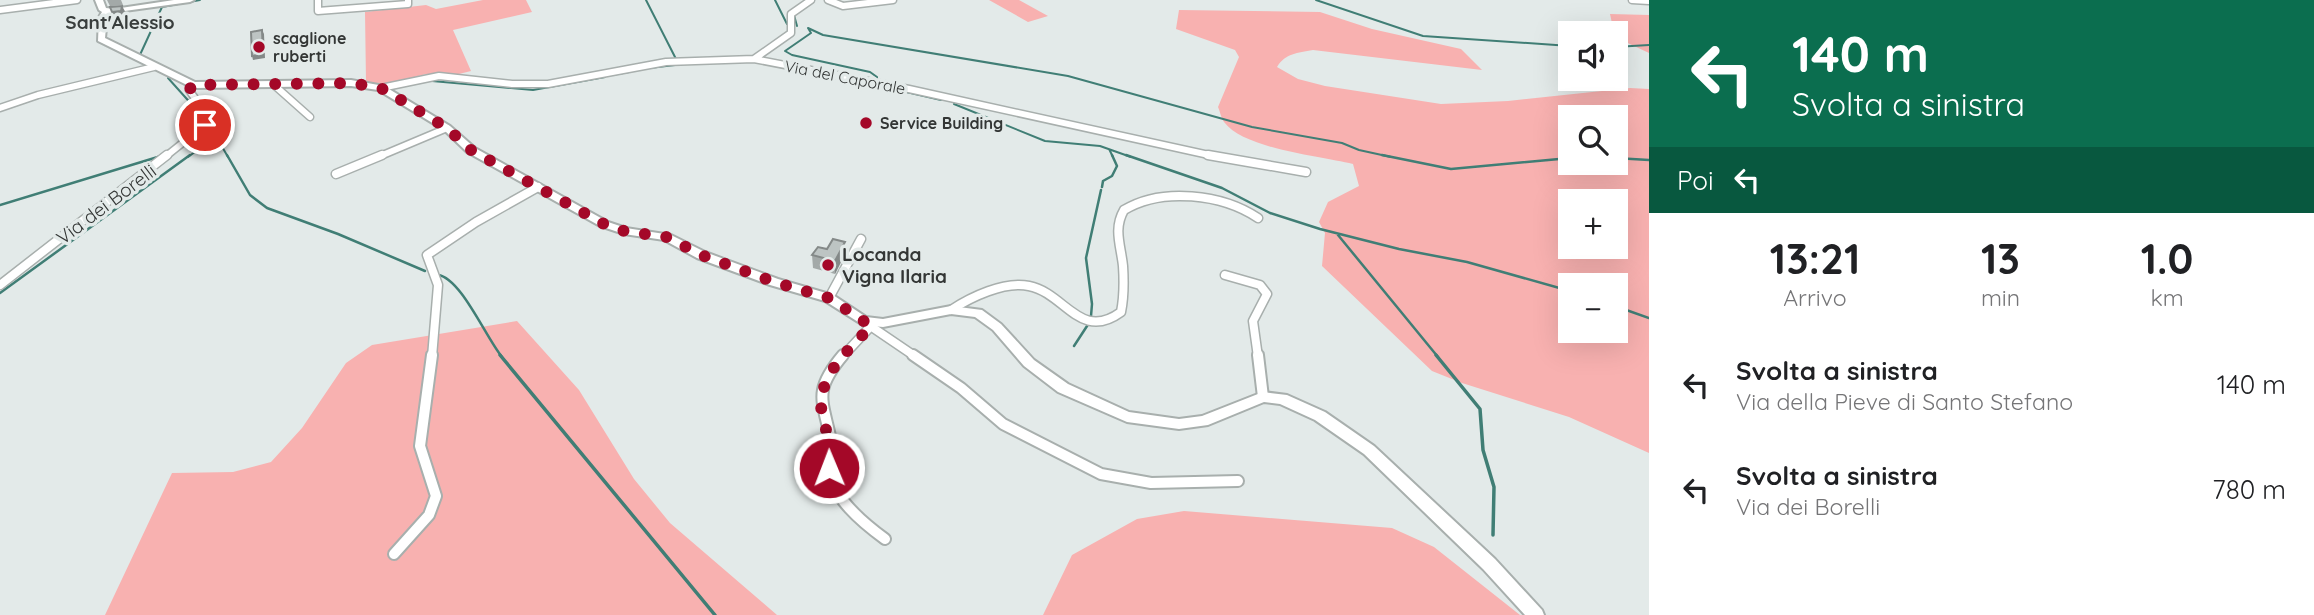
<!DOCTYPE html>
<html lang="it">
<meta charset="utf-8">
<style>
:root{--surface:#fff;--page:#f2f2f2;--text:#202124;--muted:#757577}
body{margin:0;font-family:Quicksand,sans-serif;background:var(--page);color:var(--text);height:100vh;display:flex;flex-direction:column;font-size:26px;white-space:nowrap}
*{box-sizing:border-box;margin:0}
p{font-size:23px;color:var(--muted)}
.icon{flex:none;width:38px;height:38px;fill:none;stroke:currentColor;stroke-width:2;stroke-linecap:round;stroke-linejoin:round}
.map{position:relative;flex:1;overflow:hidden}
.side{display:flex;flex-direction:column;background:var(--surface);width:665px}
.side>*{flex:none}
.guide{background:#0b6e4f;color:#fff;overflow:hidden}
.tools{position:absolute;left:1558px;top:21px;display:grid;gap:14px}
.tools a{display:grid;place-items:center;width:70px;height:70px;border-radius:0px;background:var(--surface);box-shadow:0 7px 28px #0002;font-size:35px}
.pin{position:absolute;display:grid;place-items:center;width:60px;height:60px;color:#fff;margin:-30px;border:4px solid #fff;border-radius:50%;box-shadow:0 2px 7px #0007}
.me{position:absolute;width:77px;margin:-38px;rotate:359deg;stroke-linejoin:round;filter:drop-shadow(0 0 5px #0008)}
.turn{display:flex;align-items:center;gap:24px;height:147px;padding:0 28px;font-size:32px}
.turn .icon{width:91px;height:91px;stroke-width:2.5}
.turn b{display:block;font-size:49px;line-height:60px}
.then{display:flex;align-items:center;height:66px;padding:0 28px;background:#0003;gap:14px;font-size:26px}
.eta{display:flex;justify-content:space-evenly;align-items:center;height:119px;text-align:center}
.eta b{font-size:42px;font-weight:700;line-height:49px}
ul{padding:0;list-style:none}
li{display:flex;align-items:center;gap:21px;height:105px;padding:0 28px}
li div{flex:1}
li b{display:block;font-size:26px}
li em{font-style:normal}
main{display:flex;flex:1;min-height:0}
.map>svg:first-child{display:block}
</style>
<main>
<div class="map">
<svg width="1649" height="615" viewBox="0 0 1649 615">
<rect width="100%" height="100%" fill="#e3eae9"/>
<path fill="#f8b1b0" fill-rule="evenodd" d="M483,0H526L532,12L453,30L471,71L455,75L426,74L384,85L366,82L365,12L426,5L436,9Z
M989,0H1019L1048,16L1028,22Z
M1179,10L1320,12L1372,29L1461,49L1482,70L1313,50C1297,53 1286,53 1277,67L1298,79L1325,86L1441,104L1508,101L1630,88L1649,89V453L1569,417L1462,383L1432,371L1322,266L1325,233L1319,222L1328,202L1359,186L1353,164C1320,156 1244,149 1224,122C1221,118 1220,111 1218,107L1239,57L1235,50L1176,29ZM1615,117V163H1570V117ZM1570,201H1615V247H1570ZM1570,285H1615V331H1570Z
M1610,14L1649,15V53L1615,37Z
M517,321L579,390L634,479L670,523L777,615H105L172,473L233,472L271,462L302,428L346,363L372,345Z
M1184,511L1392,528L1434,547L1520,615H1043L1072,555L1137,519Z"/>
<g fill="none" stroke-linecap="round" stroke-linejoin="round">
<path stroke="#407e75" stroke-width="2" d="M646,0L676,59
M775,0L787,24
M1316,0L1423,36L1570,46
M794,15L797,26
M1615,47L1649,45
M139,57L162,7L200,0
M649,68L675,65
M612,75L629,72
M168,78L203,117
M432,81L533,90L605,77
M877,82V77L870,72L792,55L785,51L811,33L808,28L823,35L1068,76L1252,127L1342,143L1359,150L1391,157
M880,86L893,89
M902,91L941,100
M954,104L1045,141L1100,146L1131,157
M210,126L228,157
M187,146L205,137
M1109,149L1113,157
M188,157L203,146L211,127"/>
<path stroke="#407e75" stroke-width="2.5" d="M227,155L250,195L267,208L338,234L425,271
M1126,155L1222,188L1270,213L1320,229L1399,249L1467,262L1570,291
M1382,155L1451,169L1570,158
M1615,158L1649,160
M1102,187L1103,181L1112,176L1117,166L1112,155
M0,205L161,156
M1338,235L1438,357
M438,275C461,278 486,338 502,357
M0,293L190,155
M1615,306L1649,318
M1091,316L1092,304L1086,258L1101,190
M1074,346L1089,323"/>
<path stroke="#407e75" stroke-width="3.5" d="M500,355L715,615
M1436,355L1480,409L1483,450L1494,487L1493,535"/>
<g stroke="#a8afad" stroke-width="9">
<path id="street-far2" d="M318,0V11L408,4V0
M828,0L843,6L893,0
M1632,0L1649,1
M0,10L77,0
M754,59L791,33V14L811,0
M274,85L310,117
M381,88L439,76L512,84H548L666,62L754,59L909,89L1218,157
M0,108L38,95L154,67
M165,157L205,125L207,115L189,90L193,85
M378,157L447,128"/>
</g>
<g stroke="#a8afad" stroke-width="11">
<path id="street-far1" d="M1208,155L1306,172
M336,174L382,155
M1225,275L1260,285L1267,294L1253,321L1258,357
M0,285L167,155
M829,298L861,239
M951,310C971,297 1004,281 1029,286C1065,293 1080,342 1121,312C1124,297 1124,281 1123,266C1121,246 1113,229 1124,210C1162,187 1222,194 1258,218
M863,321L916,357
M432,357L438,285L427,255L476,222L538,187
M842,357L871,326"/>
</g>
<g stroke="#a8afad" stroke-width="14">
<path id="street" d="M843,355C812,392 823,400 831,441C833,450 828,458 829,468C831,497 863,523 885,539
M913,355L961,388L1003,424L1101,474L1151,483L1238,481
M1258,355L1263,397
M394,554L429,515L436,496L420,446L432,355"/>
</g>
<g stroke="#a8afad" stroke-width="4">
<path id="secondary" d="M95,0H103L106,8L114,9L174,0H194L190,2L110,13L107,17L105,38L195,82L351,80L384,86L450,126L475,148L608,222L626,228L671,235L705,252L778,279L833,295L866,317L883,319L951,306L982,310L1001,324L1034,360L1068,384L1129,412L1179,419L1202,416L1263,392L1287,395L1325,412L1374,446L1495,559L1542,610L1544,615H1525L1483,569L1364,454L1315,420L1280,404L1264,402L1208,425L1179,429L1127,422L1058,392L1024,366L993,330L975,317L951,314L883,327L863,325L825,301L770,285L697,258L664,240L624,234L600,226L467,152L444,130L378,90L351,86L193,88L98,41L99,17L102,12L99,10Z"/>
</g>
<use href="#street-far2" stroke="#fff" stroke-width="6"/>
<use href="#street-far1" stroke="#fff" stroke-width="8"/>
<use href="#street" stroke="#fff" stroke-width="10"/>
<use href="#secondary" fill="#fff" fill-rule="evenodd"/>
</g>
<path fill="#a3a9a8" d="M107,0H121L123,5L110,6Z
M845,242L844,256L835,274L813,268L812,255Z"/>
<path fill="#848988" d="M122,6L126,13V19L117,20L112,12Z
M262,30L264,34L265,58L253,60L252,56Z
M845,242L844,256L835,274V261Z"/>
<path fill="#bdc4c3" stroke="#848988" stroke-width="2" d="M122,6L121,11L112,12L110,7Z
M262,30L263,54L252,56L251,32Z
M833,239L845,242L835,261L812,255L818,247L827,249Z"/>
<g fill="none" stroke-linecap="round" stroke-linejoin="round">
<path stroke="#a40828" stroke-width="12" stroke-dasharray="0 21.6" d="M205,125L207,115L189,90L193,85L351,83L381,88L447,128L471,150L604,224L624,231L667,237L701,255L774,282L829,298L871,326C846,353 813,379 823,420C829,440 833,446 829,468"/>
</g>
<g fill="#a40828" stroke="#e3eae9" stroke-width="2.5">
<circle cx="259" cy="47" r="7"/>
<circle cx="866" cy="123" r="7"/>
<circle cx="828" cy="265" r="7"/>
</g>
<g text-anchor="middle" dominant-baseline="central" stroke-width="7" stroke-linejoin="round" paint-order="stroke">
<g font-size="16" font-weight="bold" fill="#333635" stroke="#e3eae9" text-anchor="start">
<text x="273" y="38">scaglione<tspan x="273" dy="18">ruberti</tspan></text>
<text x="880" y="123">Service Building</text>
</g>
<g font-size="16" fill="#333635" stroke="#e3eae9">
<text transform="translate(845 77) rotate(11)">Via del Caporale</text>
</g>
<g font-size="19" font-weight="bold" fill="#393e3d" stroke="#e3eae9">
<text x="120" y="22">Sant'Alessio</text>
</g>
<g font-size="19" fill="#333635" stroke="#e3eae9">
<text transform="translate(106 204) rotate(-37)">Via dei Borelli</text>
</g>
<g font-size="19" font-weight="bold" fill="#333635" stroke="#e3eae9" text-anchor="start">
<text x="842" y="254">Locanda<tspan x="842" dy="22">Vigna Ilaria</tspan></text>
</g>
</g>
</svg>
<div class="tools">
<a><svg class="icon" aria-label="sound" viewBox="0 0 24 24"><path d="M4 9h4l5-4v14l-5-4H4zM17 9q2 3 0 6"/></svg></a>
<a><svg class="icon" aria-label="search" viewBox="0 0 24 24"><circle cx="10" cy="10" r="6"/><path d="M15 15l6 6"/></svg></a>
<a>+</a>
<a>−</a>
</div>
<div class="pin" style="left:205px;top:125px;background:#d93025"><svg class="icon" aria-label="arrive" viewBox="0 0 24 24"><path d="M6 21V4h12l-3 4 3 4H6"/></svg></div>
<svg class="me" style="left:829px;top:468px" viewBox="-20 -20 40 40"><circle r="17" fill="#a40828" stroke="#fff" stroke-width="3"/><path d="M0-11L8 9 0 5-8 9z" fill="#fff"/></svg>
</div>
<section class="side">
<div class="guide">
<div class="turn"><svg class="icon" aria-label="left" viewBox="0 0 24 24"><path d="M17 20v-9H6M10 6l-5 5 5 5"/></svg><div><b>140 m</b>Svolta a sinistra</div></div>
<div class="then">Poi<svg class="icon" aria-label="left" viewBox="0 0 24 24"><path d="M17 20v-9H6M10 6l-5 5 5 5"/></svg></div>
</div>
<div class="eta">
<div><b>13:21</b><p>Arrivo</p></div>
<div><b>13</b><p>min</p></div>
<div><b>1.0</b><p>km</p></div>
</div>
<ul>
<li><svg class="icon" aria-label="left" viewBox="0 0 24 24"><path d="M17 20v-9H6M10 6l-5 5 5 5"/></svg><div><b>Svolta a sinistra</b><p>Via della Pieve di Santo Stefano</p></div><em>140 m</em></li>
<li><svg class="icon" aria-label="left" viewBox="0 0 24 24"><path d="M17 20v-9H6M10 6l-5 5 5 5"/></svg><div><b>Svolta a sinistra</b><p>Via dei Borelli</p></div><em>780 m</em></li>
</ul>
</section>
</main>
